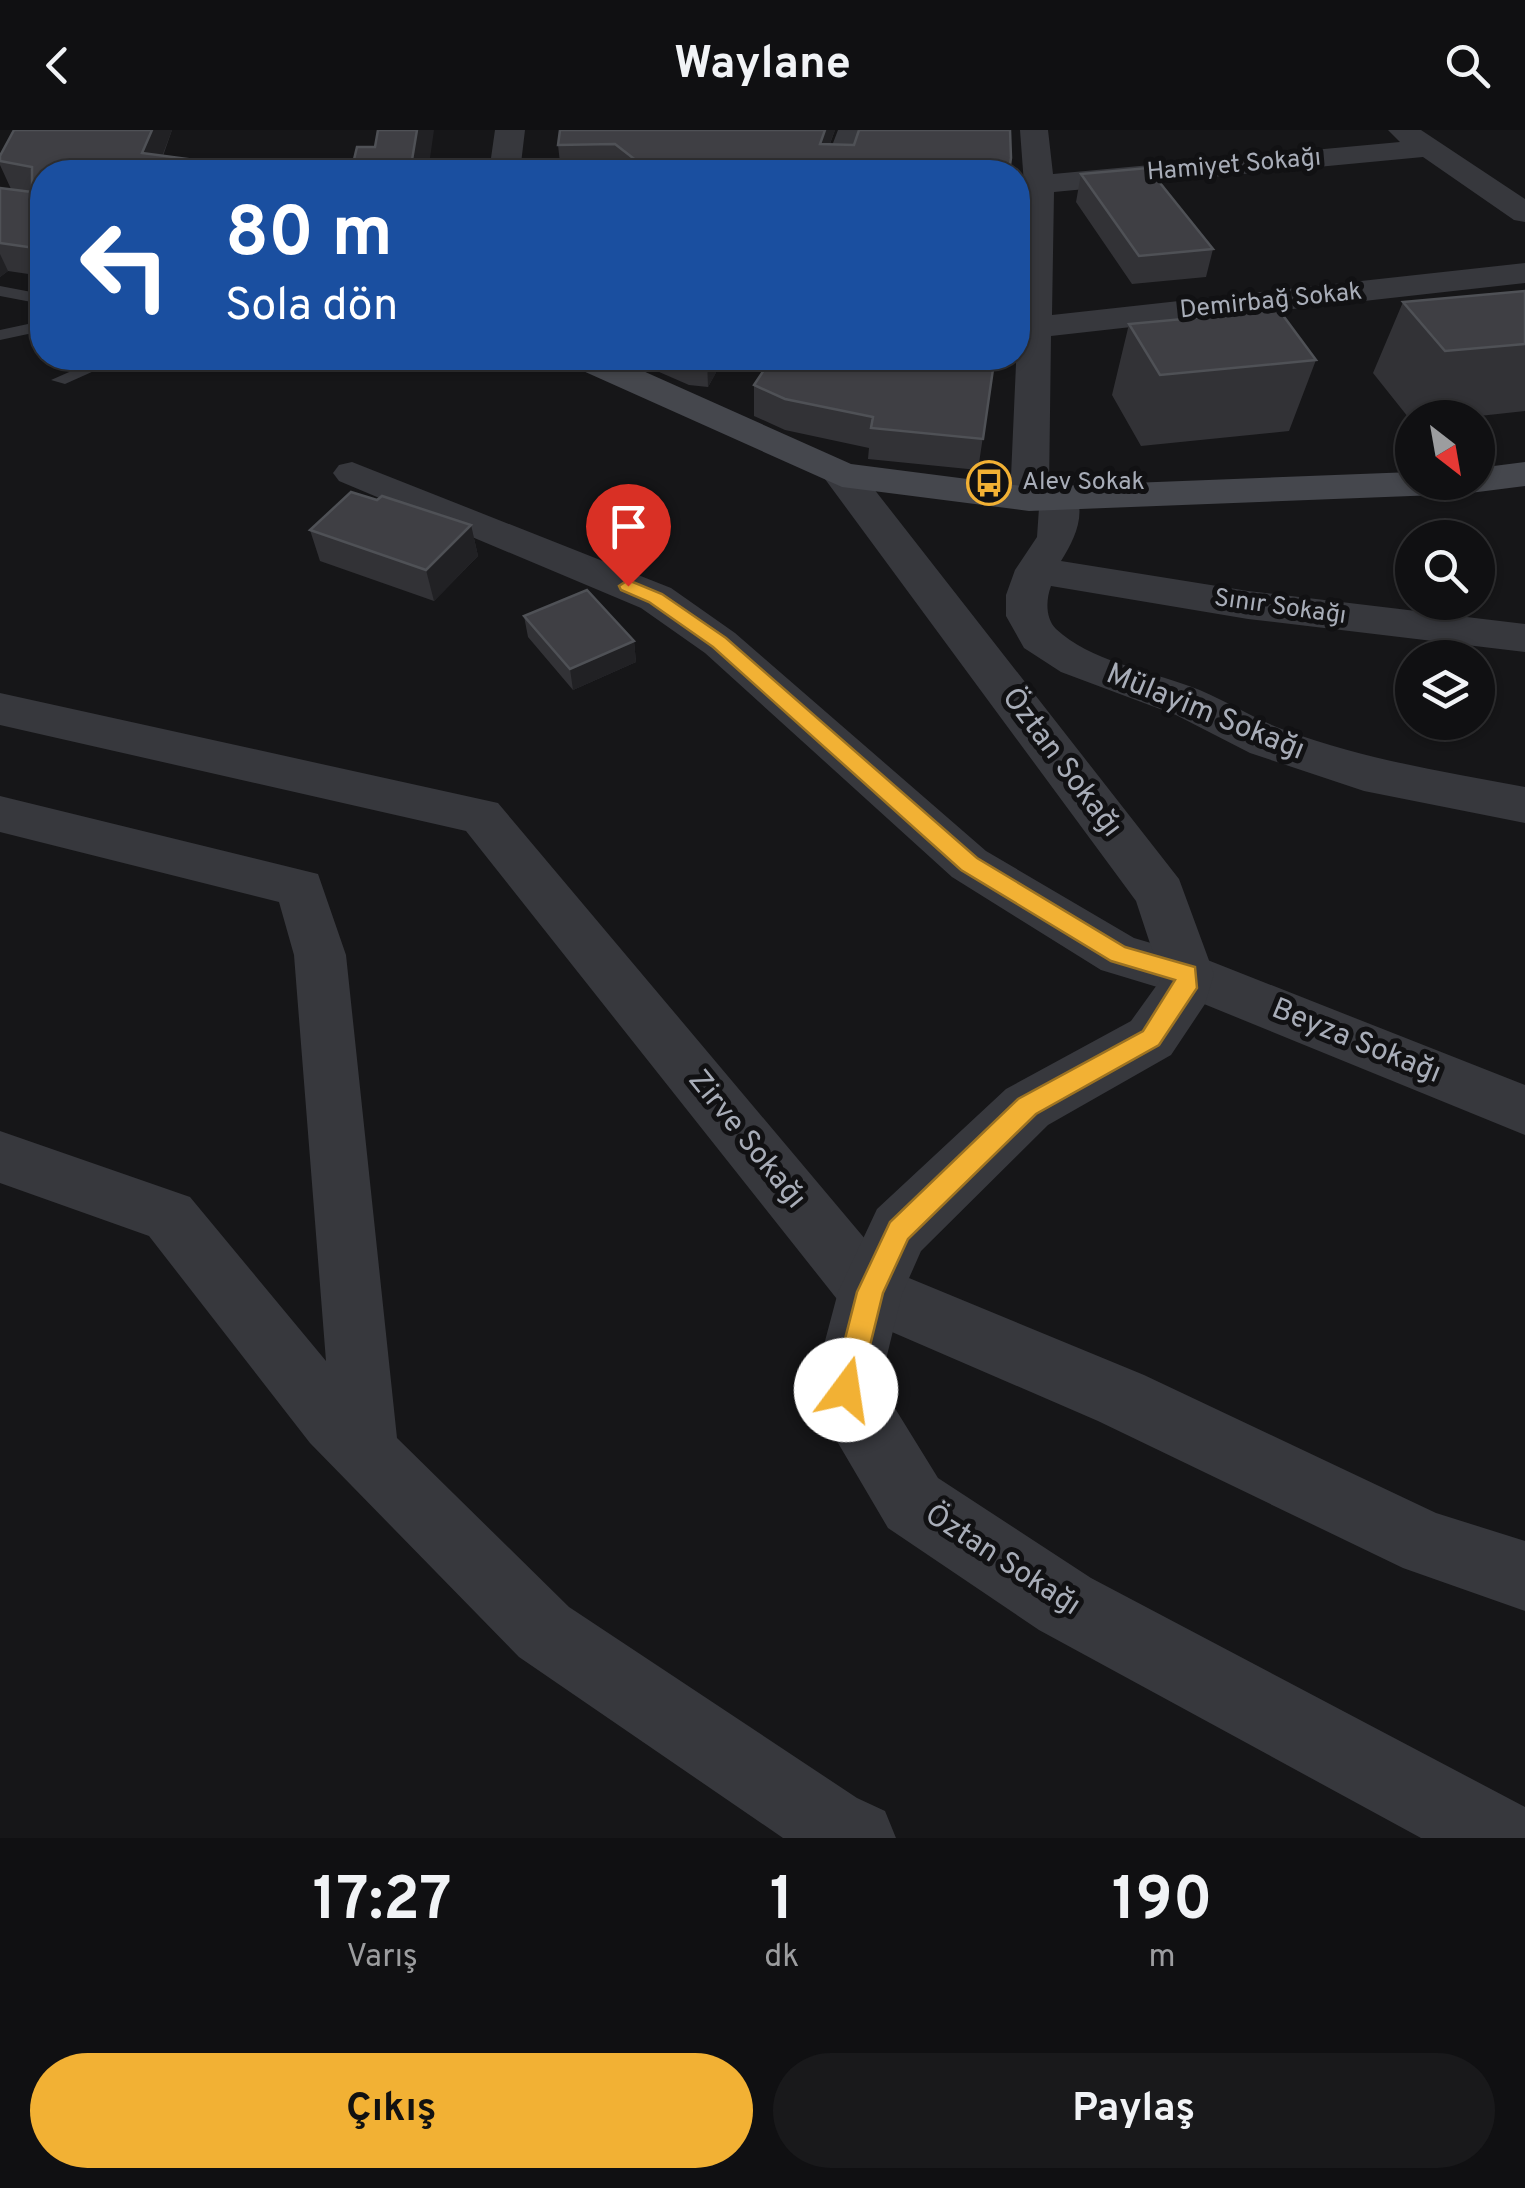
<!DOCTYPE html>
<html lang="tr">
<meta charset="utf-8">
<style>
:root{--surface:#101012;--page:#19191b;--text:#f1f3f6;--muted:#9c9d9f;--line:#303032;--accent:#f2b134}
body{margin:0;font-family:Overpass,sans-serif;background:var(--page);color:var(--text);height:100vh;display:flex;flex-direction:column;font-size:38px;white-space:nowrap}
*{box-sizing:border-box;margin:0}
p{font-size:32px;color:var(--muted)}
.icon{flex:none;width:55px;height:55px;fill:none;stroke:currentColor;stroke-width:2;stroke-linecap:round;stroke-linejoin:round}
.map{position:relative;height:1708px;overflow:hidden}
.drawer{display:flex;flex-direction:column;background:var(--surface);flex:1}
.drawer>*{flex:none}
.banner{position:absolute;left:30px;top:30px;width:1000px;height:210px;border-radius:40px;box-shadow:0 2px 8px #0004,0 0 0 2px var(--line);background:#1a4fa0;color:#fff;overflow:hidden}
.needle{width:65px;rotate:149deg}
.controls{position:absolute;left:1395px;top:270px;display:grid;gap:20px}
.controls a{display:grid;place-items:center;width:100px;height:100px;border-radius:50%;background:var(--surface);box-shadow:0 2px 8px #0004,0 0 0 2px var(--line);font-size:50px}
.pin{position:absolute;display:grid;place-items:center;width:85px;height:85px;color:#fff;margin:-102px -42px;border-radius:50% 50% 50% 0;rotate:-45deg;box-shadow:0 0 10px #0007}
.pin .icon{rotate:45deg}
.me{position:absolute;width:110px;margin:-55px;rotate:14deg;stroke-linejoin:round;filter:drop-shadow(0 0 8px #0008)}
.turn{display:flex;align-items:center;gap:35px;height:210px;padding:0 30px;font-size:45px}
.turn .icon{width:130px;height:130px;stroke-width:2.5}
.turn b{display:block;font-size:70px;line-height:85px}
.eta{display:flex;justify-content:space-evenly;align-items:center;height:170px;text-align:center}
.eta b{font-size:60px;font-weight:700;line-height:70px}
.button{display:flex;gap:20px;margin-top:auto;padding:20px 30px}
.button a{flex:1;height:115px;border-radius:60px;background:var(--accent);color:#111;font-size:40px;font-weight:700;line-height:115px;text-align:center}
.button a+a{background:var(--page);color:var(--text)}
header{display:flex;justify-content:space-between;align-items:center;height:130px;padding:0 30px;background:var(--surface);font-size:45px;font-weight:700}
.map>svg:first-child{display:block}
</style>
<header><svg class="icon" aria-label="back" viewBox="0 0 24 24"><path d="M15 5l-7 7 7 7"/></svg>Waylane<svg class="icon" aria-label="search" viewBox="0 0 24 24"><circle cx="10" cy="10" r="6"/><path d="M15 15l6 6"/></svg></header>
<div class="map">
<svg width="1525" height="1708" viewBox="0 0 1525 1708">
<rect width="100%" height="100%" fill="#161618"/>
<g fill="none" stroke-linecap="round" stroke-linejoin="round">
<path fill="#37383d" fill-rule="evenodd" d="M0,156L42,164V174L0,166Z
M42,191V201L0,210V200Z
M101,228H123L65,254L51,250Z"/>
<path fill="#37383d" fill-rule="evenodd" d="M838,0H866L850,42H822Z
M1020,0H1048L1053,44L1400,12L1388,0H1421L1525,69V92L1514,90L1423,27L1054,62L1052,185L1525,133V153L1051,206L1049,359L1073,360C1088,382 1074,411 1061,431L1248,461L1525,494V522L1248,489L1051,456C1046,469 1045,488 1056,499C1089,530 1148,541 1189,556C1223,568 1253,589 1287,601C1364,629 1444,642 1525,657V693L1364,661L1250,623L1176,585L1061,542L1024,518L1006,486V465L1015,440L1037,407L1039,378L1015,377L1010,369L1024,54Z
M352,332L671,458L735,503L986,721L1134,808L1205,829L1525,955V1005L1177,863L1101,840L952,747L705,523L641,478L339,351L333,343L339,335Z
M0,563L498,673L892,1141L1144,1245L1436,1383L1525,1411V1481L1403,1438L1098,1291L848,1183L466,701L0,595Z
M0,666L318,744L346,825L397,1308L569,1477L857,1668L885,1681L896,1708H783L519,1527L310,1313L149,1106L0,1053V1001L190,1067L326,1231L294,825L279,772L0,702Z"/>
<path fill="#37383d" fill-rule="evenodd" d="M495,0H525L520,42H489Z
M842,333L856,336L1179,749L1214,844L1205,874L1171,925L1048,995L921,1121L902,1164L880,1254L938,1348L1091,1448L1525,1677V1708H1421L1039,1500L888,1398L821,1284L812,1260L838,1162L877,1079L1006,959L1131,891L1159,852L1160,844L1136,771L822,345L828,336Z"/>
<path fill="#45474d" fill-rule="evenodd" d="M567,228H614L851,334L1029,357L1412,342V352H1478V338L1525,332V356L1462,364L1029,381L842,357L572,236Z"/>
</g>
<path fill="#323236" d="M14,0H172L163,26L211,32L214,42H42V146L8,141L0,147V58L11,59L0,35V26Z
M835,0L830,14L1009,42H561L558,15Z
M1081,44L1213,119L1206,147L1132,154L1076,72Z
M1525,161V281L1461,288H1412V292L1373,243L1403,172Z
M1129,194L1316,230L1289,301L1141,316L1112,265Z
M627,228H724L708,257L689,255Z
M993,239L978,340L868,329L869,318L785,300L754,286V255Z
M377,370L471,395L478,426L434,471L320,431L310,400Z
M524,486L634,511L636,532L573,560L528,507Z"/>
<path fill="#212124" d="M152,0H172L156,42L142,23Z
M417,0H434L428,42H410Z
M825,0H835L819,42L820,14Z
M211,32L214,42H199Z
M0,124L8,141L0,147Z
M707,228H724L708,257Z
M471,395L478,426L434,471L426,440Z
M634,511L636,532L573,560L570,539Z"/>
<path fill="#3f3f44" stroke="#4f5156" stroke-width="2.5" d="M14,0H152L142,23L211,32L199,42H42V119L0,113V58L32,62V37L0,31V26Z
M378,0H417L410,42H351L357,17H375Z
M560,0H825L820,14L854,15L859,0H1010L1011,28L1009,42H651L615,14L558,15Z
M1148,38L1213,119L1139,126L1081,44Z
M1525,161V214L1445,221L1403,172Z
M1279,180L1316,230L1160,245L1129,194Z
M772,228H977L976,237L993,239L983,309L871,298L873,287L785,269L754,255Z
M351,362L377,370L382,366L471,395L426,440L310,400Z
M587,460L634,511L570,539L524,486Z"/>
<path fill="#f2b134" stroke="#9d7322" stroke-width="2.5" d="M628,450L662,464L726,508L977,728L1125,817L1195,837L1197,858L1159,915L1036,984L908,1109L883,1163L859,1260L855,1270L846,1274L836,1270L832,1260L857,1162L890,1092L1018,969L1143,901L1175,850L1111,831L961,740L713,517L649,472L621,460L619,456Z"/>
<defs>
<g id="bus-ring" transform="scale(2.25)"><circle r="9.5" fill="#111113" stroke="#f2b134" stroke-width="1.5"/><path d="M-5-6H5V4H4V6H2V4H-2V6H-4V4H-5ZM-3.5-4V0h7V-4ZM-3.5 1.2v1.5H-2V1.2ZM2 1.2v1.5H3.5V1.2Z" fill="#f2b134"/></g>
</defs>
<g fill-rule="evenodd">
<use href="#bus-ring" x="989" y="353"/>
</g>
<g text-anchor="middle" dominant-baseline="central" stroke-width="10" stroke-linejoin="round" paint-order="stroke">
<g font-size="25" fill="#a8adb8" stroke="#111113">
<text transform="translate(1234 36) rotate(-5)">Hamiyet Sokağı</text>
<text transform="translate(1271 172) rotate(-6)">Demirbağ Sokak</text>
<text transform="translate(1280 478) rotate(8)">Sınır Sokağı</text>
</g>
<g font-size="25" fill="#a8adb8" stroke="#111113" text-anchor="start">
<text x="1022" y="353">Alev Sokak</text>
</g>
<g font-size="30" fill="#a8adb8" stroke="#111113">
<text transform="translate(1205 583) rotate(22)">Mülayim Sokağı</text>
<text transform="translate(1061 633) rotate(53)">Öztan Sokağı</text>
<text transform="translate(1356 912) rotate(22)">Beyza Sokağı</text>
<text transform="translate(746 1010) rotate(51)">Zirve Sokağı</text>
<text transform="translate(1002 1431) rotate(33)">Öztan Sokağı</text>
</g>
</g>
</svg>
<div class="controls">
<a><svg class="needle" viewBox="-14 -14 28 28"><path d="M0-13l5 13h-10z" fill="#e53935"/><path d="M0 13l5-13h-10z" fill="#9c9d9f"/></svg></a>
<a><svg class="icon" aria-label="search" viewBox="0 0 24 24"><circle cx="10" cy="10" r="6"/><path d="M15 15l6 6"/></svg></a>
<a><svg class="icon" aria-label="layers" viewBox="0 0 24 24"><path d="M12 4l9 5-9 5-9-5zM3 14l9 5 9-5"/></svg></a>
</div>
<div class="pin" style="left:628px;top:456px;background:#d93025"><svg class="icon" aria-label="arrive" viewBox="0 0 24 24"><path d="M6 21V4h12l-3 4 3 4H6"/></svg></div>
<svg class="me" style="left:846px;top:1260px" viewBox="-20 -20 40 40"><circle r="19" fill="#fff"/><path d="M0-13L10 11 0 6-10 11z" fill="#f2b134"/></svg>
<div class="banner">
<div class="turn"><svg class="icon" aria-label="left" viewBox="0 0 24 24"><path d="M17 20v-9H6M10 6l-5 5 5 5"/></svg><div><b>80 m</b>Sola dön</div></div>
</div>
</div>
<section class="drawer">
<div class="eta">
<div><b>17:27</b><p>Varış</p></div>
<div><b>1</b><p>dk</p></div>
<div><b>190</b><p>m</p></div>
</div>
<div class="button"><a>Çıkış</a><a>Paylaş</a></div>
</section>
